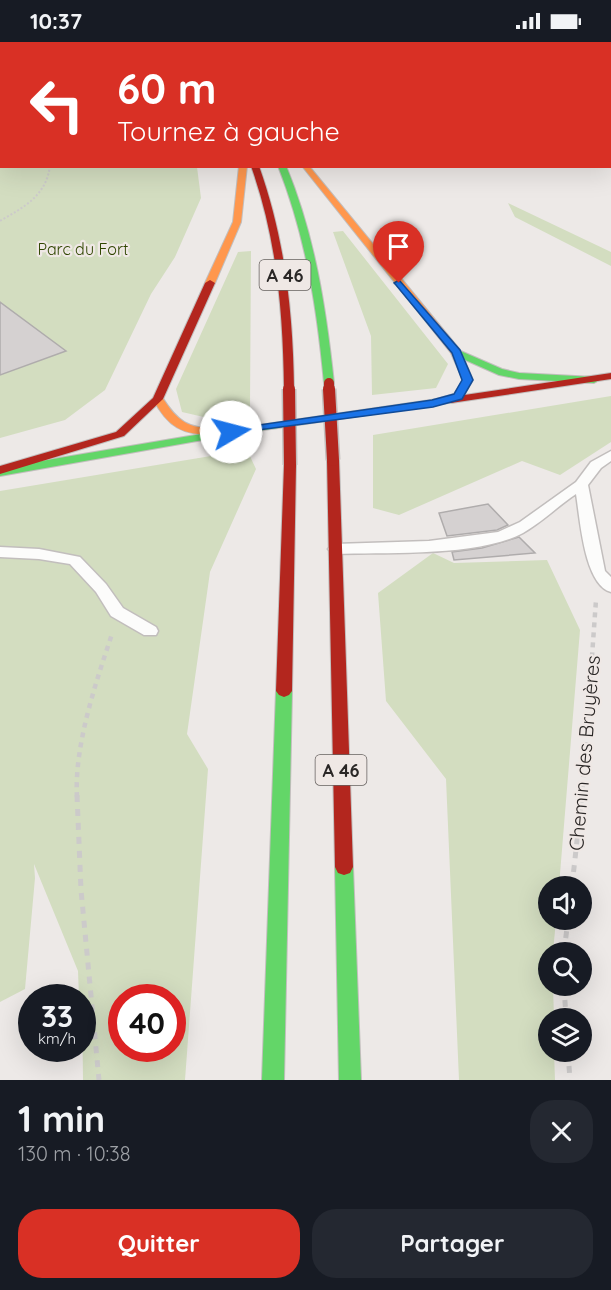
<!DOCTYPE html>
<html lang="fr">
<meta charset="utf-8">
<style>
:root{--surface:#171b24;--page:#242831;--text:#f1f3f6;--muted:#9ea1a6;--accent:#d93025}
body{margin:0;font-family:Quicksand,sans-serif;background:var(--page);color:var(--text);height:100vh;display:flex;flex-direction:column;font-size:22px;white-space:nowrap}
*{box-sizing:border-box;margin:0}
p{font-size:20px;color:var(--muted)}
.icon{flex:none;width:33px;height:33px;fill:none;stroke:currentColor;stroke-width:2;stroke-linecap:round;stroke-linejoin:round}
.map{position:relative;height:1038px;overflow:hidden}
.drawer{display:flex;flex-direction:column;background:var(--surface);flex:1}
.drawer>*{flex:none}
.top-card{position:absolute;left:0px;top:0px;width:612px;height:126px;box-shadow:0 6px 24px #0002;background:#d93025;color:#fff;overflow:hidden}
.controls{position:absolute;left:538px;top:834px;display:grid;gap:12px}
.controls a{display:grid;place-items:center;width:54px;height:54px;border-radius:50%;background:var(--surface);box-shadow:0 6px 24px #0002;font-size:30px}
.speed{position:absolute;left:18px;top:942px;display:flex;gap:12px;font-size:30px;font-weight:700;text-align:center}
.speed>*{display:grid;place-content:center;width:78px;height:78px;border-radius:50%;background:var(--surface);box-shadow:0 6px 24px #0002;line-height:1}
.speed small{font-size:15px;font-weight:400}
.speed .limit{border:9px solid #d22;background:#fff;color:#111}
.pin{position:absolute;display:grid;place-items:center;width:51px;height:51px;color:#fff;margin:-62px -26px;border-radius:50% 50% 50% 0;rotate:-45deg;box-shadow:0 0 6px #0007}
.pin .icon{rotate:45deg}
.me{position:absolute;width:66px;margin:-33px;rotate:82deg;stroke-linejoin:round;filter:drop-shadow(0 0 4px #0008)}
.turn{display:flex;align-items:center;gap:21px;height:126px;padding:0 18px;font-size:27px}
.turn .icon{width:78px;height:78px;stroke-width:2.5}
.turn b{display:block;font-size:42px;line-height:51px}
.round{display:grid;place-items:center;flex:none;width:63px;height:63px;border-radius:24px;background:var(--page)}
.headline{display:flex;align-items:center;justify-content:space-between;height:102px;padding:0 18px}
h1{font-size:36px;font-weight:700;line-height:45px}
.cta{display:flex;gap:12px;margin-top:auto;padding:12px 18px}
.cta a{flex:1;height:69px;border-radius:24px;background:var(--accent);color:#fff;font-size:24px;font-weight:700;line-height:69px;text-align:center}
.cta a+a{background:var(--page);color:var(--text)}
.status{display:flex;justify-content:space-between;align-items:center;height:42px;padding:0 30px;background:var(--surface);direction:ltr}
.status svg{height:16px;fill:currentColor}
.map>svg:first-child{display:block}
</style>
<div class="status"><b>10:37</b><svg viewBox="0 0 49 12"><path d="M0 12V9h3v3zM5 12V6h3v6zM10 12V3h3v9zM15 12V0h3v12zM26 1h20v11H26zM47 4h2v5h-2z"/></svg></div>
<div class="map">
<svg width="611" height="1038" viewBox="0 0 611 1038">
<rect width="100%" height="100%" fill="#ede9e7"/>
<path fill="#d3ddc0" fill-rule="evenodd" d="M0,0L87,1L2,2V124L197,125L201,156L175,215L151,252L105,348L65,378L0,396Z
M508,161L611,210V224L515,175Z
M343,189L448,322L436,346L372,353L371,294L333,190Z
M251,209L250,365L208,376L182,370L176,347L238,210Z
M611,354V400L560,433L522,419L399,473L373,466V393Z
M247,408L256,427L210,530L187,692L208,727L185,1038H83L82,956L79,955L78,929L34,822L35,836L25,947L0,960V449ZM122,956H172V1006H122Z
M433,511L454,521L547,518L580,588L559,844H549V878H556L553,910H549V944H553L554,976H549V1010H554L555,1038H459L446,737L386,659L378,551Z"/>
<path fill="#d5d1d1" stroke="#afacac" stroke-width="1.5" d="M0,260L66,309L0,333Z
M488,462L508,483L497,488L447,494L439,471Z
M519,495L535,511L454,518L452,510L482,506Z"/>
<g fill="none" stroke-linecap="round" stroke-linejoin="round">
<g stroke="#c2bebd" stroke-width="3">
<path id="lane" d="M611,409V419L601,426L588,443L605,529L611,535V550C584,543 580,476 576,452C558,464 542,480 523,491C478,515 387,510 335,512L328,507L335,502L429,499L498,490L520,480L576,440L591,420Z
M0,505L39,507L80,515L106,542L123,566L156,585L158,589L156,593H144L111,574L96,550L70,522L39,517L0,515Z"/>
</g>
<g stroke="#c2bebd" stroke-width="2">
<path id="fast" d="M142,0L151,2H144Z
M278,124H286C315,194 326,266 334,341L329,344L324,341C317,266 306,195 278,124Z
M456,307L502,327L519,331L594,335L599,338L594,341L519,337L499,333L452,312L451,310Z
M451,355L455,356V360L231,393L0,434V426L231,387Z
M284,643L289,645L292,649L284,1038H262L276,649L279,645Z
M344,817L350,819L353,825L361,1038H339L335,825L338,819Z"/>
</g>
<g stroke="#c2bebd" stroke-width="2">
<path id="slow" d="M239,124H247L241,180L215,241L207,243L205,241L233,180Z
M302,124H309L460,308L473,338L462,356L433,364L429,363V359L454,352L463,338L451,311Z
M158,354L162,355C178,380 187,386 218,387C225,387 231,386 237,390C231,395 222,394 214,393C182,393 168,385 153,357Z"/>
</g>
<g stroke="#c2bebd" stroke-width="2">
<path id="jam" d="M251,124H259C285,197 293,270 294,347L289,350L284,347C283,270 277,197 251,124Z
M210,238L215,241L163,357L124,394L0,432V424L116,390L153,356L205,241Z
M611,331V337L451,361L445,358L451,355Z
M333,414L339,418L353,825L350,831L344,833L338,831L335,825L327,418Z
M290,419L296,423L292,649L289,653L284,655L279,653L276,649L284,423Z"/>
</g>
<path stroke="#cccaca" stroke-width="1.5" stroke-dasharray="2 2" stroke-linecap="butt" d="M60,0L62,2"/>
<path stroke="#cccaca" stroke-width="2" stroke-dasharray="2 2" stroke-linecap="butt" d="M0,179C24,165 46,154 50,124"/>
<path stroke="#cccaca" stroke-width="4.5" stroke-dasharray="5 5" stroke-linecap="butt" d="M77,755C74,704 96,640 112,592
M582,755L596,558"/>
<path stroke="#cccaca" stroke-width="5" stroke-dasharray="7 7" stroke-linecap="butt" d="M77,753L81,848L99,1038
M572,844L582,753
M564,910L568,878
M564,944L566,976
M568,1010L570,1038"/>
<use href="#lane" fill="#fcfcfb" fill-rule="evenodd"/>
<use href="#fast" fill="#63d668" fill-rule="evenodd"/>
<use href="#slow" fill="#ff974d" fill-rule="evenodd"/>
<use href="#jam" fill="#b3261e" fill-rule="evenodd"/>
<g stroke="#c2bebd" stroke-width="12" stroke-linecap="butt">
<path id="jam-bridge-far1" d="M329,341V349"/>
</g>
<g stroke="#c2bebd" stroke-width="15" stroke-linecap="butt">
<path id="jam-bridge" d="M289,347L290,423
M329,347L333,418"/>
</g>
<use href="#jam-bridge-far1" stroke="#b3261e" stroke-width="10"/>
<use href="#jam-bridge" stroke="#b3261e" stroke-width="12"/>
</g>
<path fill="#1a73e8" stroke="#114b97" stroke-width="1.5" d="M399,238L460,308L473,338L462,357L433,365L227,392V388L231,387L432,358L454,352L462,338L452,311L396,243L394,241Z"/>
<g text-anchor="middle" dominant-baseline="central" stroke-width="4.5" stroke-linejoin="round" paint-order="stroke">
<g font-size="16" fill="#304601" stroke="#efe8e5">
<text x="83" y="207">Parc du Fort</text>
</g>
<g fill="#efe8e5" stroke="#65615f" stroke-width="1.5">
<rect x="259.5" y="218" width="51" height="30" rx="4.5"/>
<rect x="315.5" y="713" width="51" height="30" rx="4.5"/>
</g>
<g font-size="18" font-weight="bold" fill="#2a2726">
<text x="285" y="233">A 46</text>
<text x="341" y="728">A 46</text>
</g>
<g font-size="20" fill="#2a2726" stroke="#efe8e5">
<text transform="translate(584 711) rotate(-85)">Chemin des Bruyères</text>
</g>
</g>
</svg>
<div class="controls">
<a><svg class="icon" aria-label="sound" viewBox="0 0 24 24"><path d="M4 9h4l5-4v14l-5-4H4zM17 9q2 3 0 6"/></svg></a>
<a><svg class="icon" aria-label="search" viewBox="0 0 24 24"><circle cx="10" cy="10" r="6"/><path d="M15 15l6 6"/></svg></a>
<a><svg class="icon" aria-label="layers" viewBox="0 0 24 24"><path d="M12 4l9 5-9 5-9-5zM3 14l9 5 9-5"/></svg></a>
</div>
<div class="speed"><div>33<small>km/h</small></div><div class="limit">40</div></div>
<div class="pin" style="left:399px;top:241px;background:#d93025"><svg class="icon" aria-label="arrive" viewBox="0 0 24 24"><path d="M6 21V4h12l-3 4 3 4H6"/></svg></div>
<svg class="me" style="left:231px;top:390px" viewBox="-20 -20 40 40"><circle r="19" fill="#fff"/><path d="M0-13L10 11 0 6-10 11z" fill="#1a73e8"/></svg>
<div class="top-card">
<div class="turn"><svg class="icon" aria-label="left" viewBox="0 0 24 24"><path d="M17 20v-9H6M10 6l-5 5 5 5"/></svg><div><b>60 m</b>Tournez à gauche</div></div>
</div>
</div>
<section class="drawer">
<div class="headline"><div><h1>1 min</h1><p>130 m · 10:38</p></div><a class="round"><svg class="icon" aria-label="close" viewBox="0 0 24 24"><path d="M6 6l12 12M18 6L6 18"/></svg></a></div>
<div class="cta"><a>Quitter</a><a>Partager</a></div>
</section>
